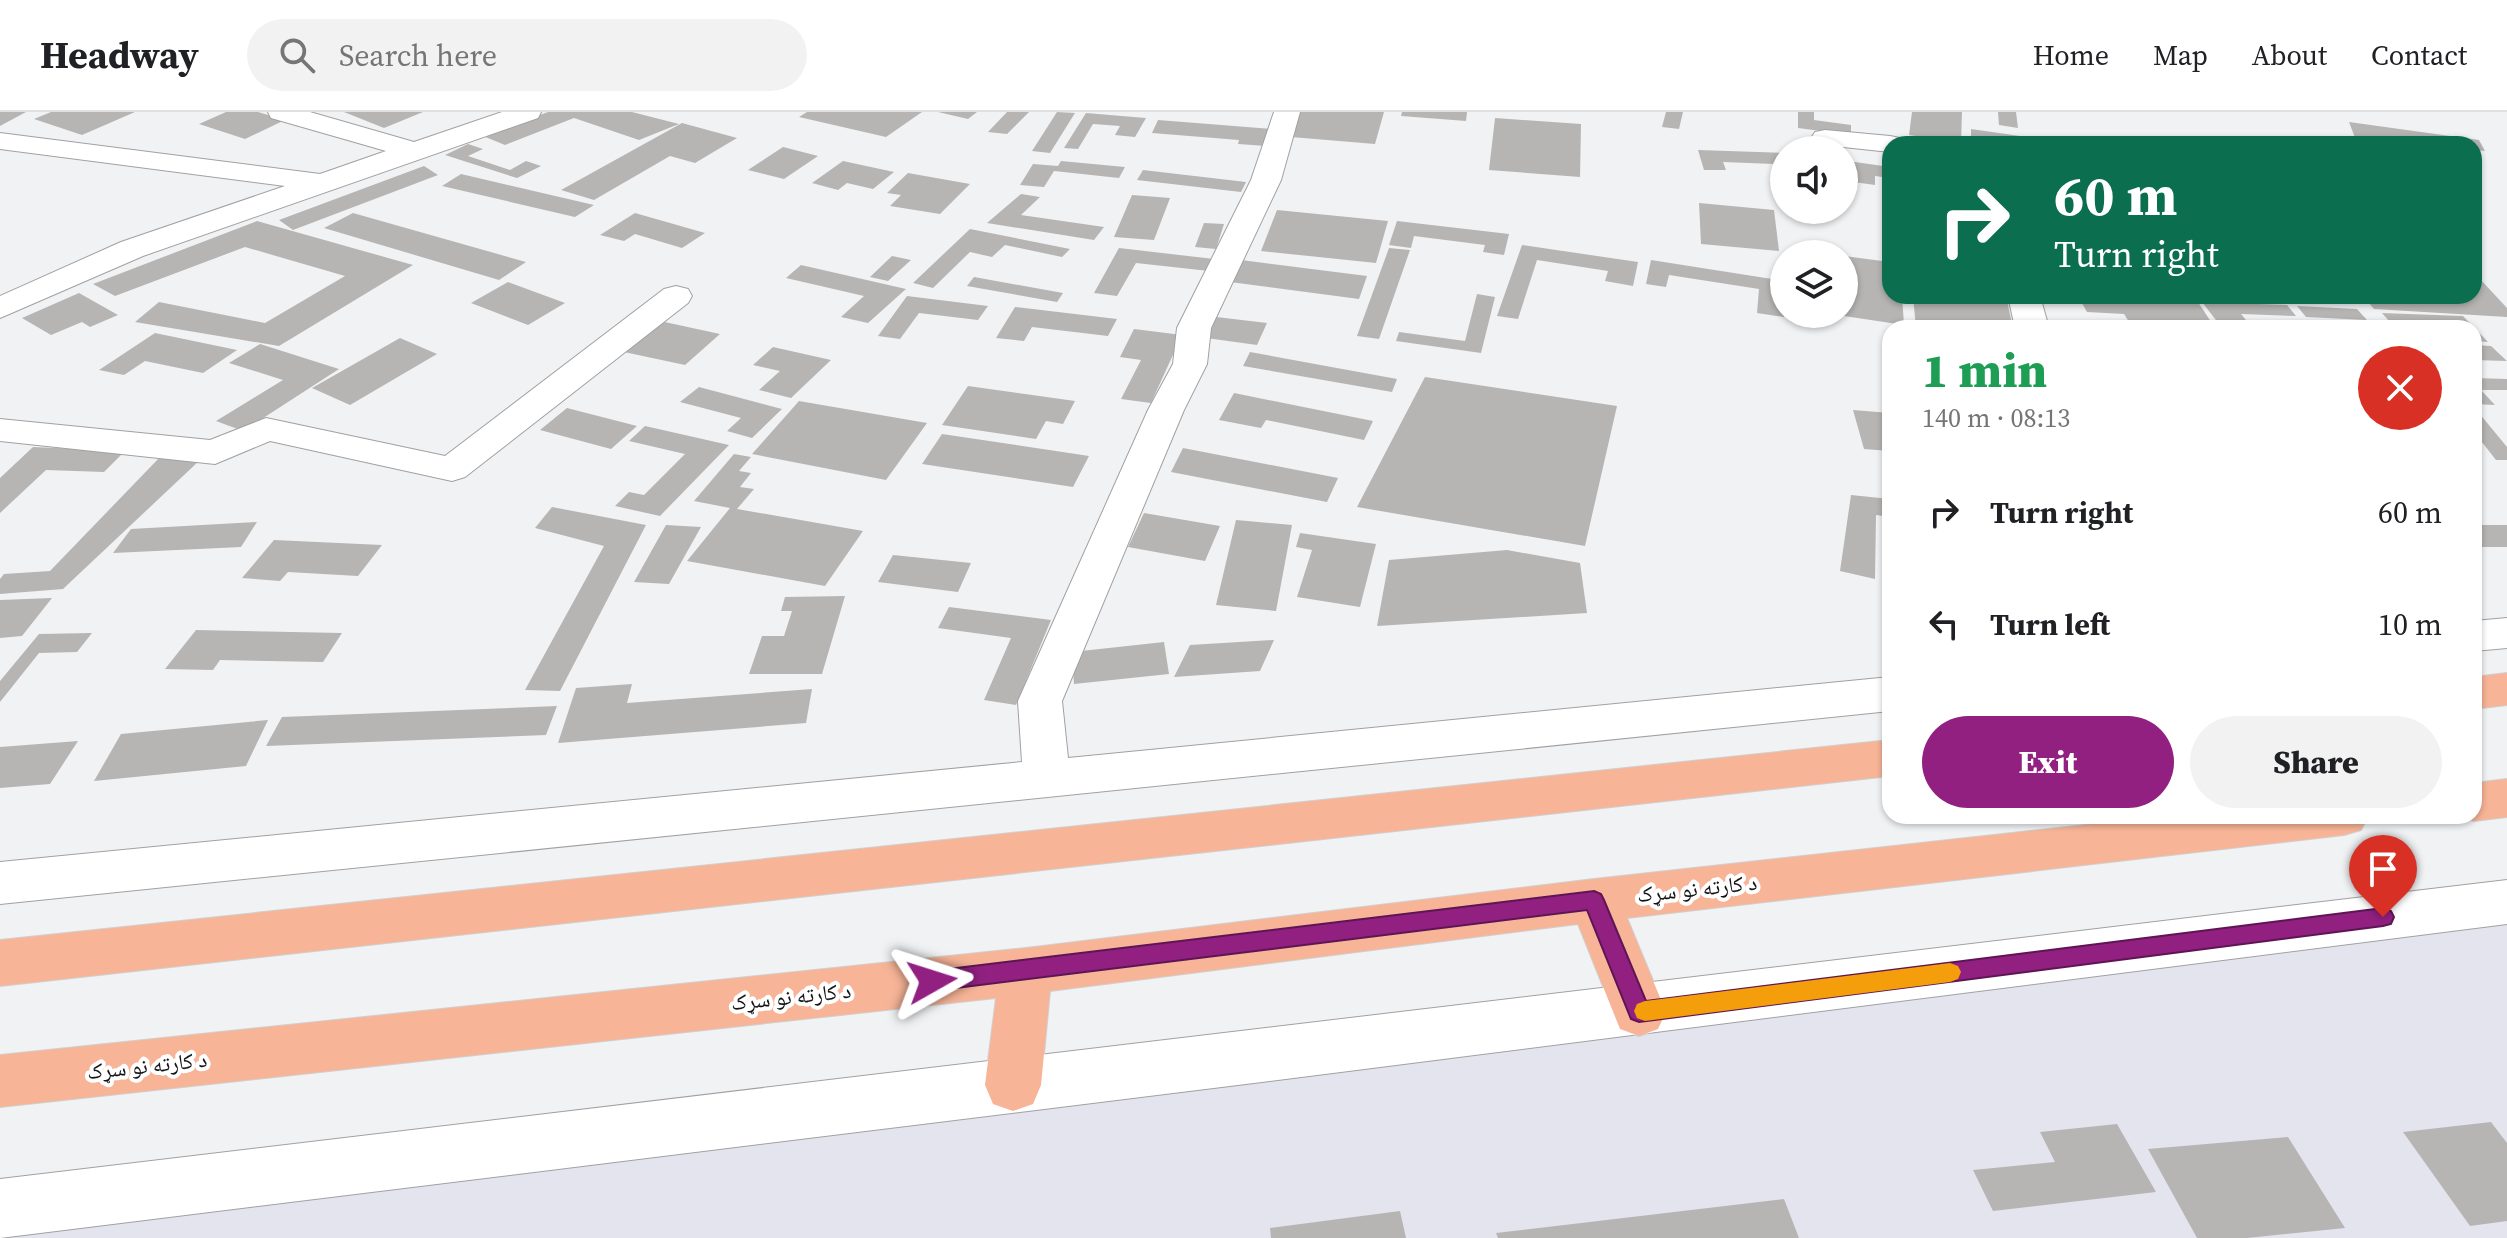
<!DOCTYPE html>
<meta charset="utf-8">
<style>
:root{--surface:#fff;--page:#f2f2f2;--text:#202124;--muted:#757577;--line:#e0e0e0;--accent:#912081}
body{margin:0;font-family:"Source Serif 4","Noto Naskh Arabic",serif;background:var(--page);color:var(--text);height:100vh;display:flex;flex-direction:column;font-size:30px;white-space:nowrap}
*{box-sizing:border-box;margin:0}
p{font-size:26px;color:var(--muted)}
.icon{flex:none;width:44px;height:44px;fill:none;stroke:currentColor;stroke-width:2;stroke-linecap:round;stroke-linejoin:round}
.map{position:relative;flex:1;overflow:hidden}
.drawer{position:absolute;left:1882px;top:208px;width:600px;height:504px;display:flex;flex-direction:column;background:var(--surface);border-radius:24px;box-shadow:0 2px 6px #0004}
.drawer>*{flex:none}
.banner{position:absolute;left:1882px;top:24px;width:600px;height:168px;border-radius:24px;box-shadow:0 2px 6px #0004;background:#0b6e4f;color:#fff;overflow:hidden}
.tools{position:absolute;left:1770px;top:24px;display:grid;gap:16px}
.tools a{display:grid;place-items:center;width:88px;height:88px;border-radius:50%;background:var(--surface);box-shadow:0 2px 6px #0004;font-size:40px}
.pin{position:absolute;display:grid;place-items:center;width:68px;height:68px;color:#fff;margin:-82px -34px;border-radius:50% 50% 50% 0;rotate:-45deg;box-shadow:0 0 8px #0007}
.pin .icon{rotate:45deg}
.me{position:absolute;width:88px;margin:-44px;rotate:84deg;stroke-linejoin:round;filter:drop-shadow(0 0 6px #0008)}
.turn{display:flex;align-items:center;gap:28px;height:168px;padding:0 40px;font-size:36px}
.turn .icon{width:104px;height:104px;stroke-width:2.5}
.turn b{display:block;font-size:56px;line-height:68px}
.round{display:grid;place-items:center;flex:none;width:84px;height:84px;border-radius:42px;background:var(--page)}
.headline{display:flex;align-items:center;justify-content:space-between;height:136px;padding:0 40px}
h1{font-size:48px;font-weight:800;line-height:60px;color:#1e9e55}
.button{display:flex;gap:16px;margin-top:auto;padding:16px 40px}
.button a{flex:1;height:92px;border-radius:48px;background:var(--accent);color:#fff;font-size:32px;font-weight:800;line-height:92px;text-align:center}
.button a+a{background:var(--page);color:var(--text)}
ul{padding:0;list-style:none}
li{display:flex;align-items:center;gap:24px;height:112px;padding:0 40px}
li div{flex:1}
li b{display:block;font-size:30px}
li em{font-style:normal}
header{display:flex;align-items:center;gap:48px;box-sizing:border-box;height:112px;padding:0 40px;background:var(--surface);border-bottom:2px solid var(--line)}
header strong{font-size:38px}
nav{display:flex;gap:44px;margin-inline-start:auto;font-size:28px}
.search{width:560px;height:72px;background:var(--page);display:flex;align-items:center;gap:20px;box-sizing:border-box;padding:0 28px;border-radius:44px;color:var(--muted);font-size:30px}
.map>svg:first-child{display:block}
</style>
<header>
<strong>Headway</strong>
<div class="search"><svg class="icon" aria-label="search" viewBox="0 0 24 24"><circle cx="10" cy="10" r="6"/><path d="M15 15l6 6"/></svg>Search here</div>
<nav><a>Home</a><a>Map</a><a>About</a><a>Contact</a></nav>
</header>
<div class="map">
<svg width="2507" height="1126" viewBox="0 0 2507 1126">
<rect width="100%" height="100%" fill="#f1f2f4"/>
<path fill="#e3e4ed" d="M2507,790V1126H0V1097Z"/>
<path fill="#b7b5b4" d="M0,0H26L0,14Z
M51,0H135L82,23L34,7Z
M226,0H258L285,8L245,27L199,12Z
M344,0H423L384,16Z
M548,0H632L679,12L639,28L574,6L505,33L483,24Z
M807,0H922L886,25L799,5Z
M938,0H977L968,7Z
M1007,0H1029L1007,22L988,20Z
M1057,0L1075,1L1050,41L1032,39Z
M1300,0H1384L1375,32L1291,25Z
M1402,0H1467L1466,9L1401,4Z
M1666,0H1683L1679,17L1662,15Z
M1798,0H1814V8L1851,13V23L1798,16Z
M1912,0H1962L1961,31L1909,23Z
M1998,0H2016L2018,16L1999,13Z
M1086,1L1146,6L1135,25L1115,23L1120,14L1093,12L1078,37L1064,36Z
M1495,6L1581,12L1580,65L1489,58Z
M1158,8L1272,17L1266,34L1238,32L1239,28L1152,21Z
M2349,10L2479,28L2485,39L2474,38V32H2432L2391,26L2393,32L2357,31Z
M682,11L737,26L695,51L670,44L594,88L561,78Z
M1971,17L2027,25L2028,32L1971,25Z
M468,32L483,37L468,44L510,58L526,49L541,54L517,66L445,43Z
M783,35L818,44L784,67L748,58Z
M1698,38L1784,41V62L1777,61L1774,52L1723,50L1726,58H1704Z
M843,49L894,60L873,77L847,71L838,78L812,71Z
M1061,49L1125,55L1119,66L1054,59L1044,75L1020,73L1033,52L1058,54Z
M1848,49L1890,55V66L1875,64V73L1846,69Z
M424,54L438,63L293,118L279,108Z
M1143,58L1246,70L1241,80L1137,68Z
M908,61L970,72L940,102L890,94L901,83L887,81Z
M461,62L594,93L575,105L442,74Z
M1021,82L1040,85L1021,103L1104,115L1094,128L987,111Z
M1132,83L1170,86L1154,128L1114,125Z
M1699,91L1774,98L1779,139L1701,132Z
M1277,98L1388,109L1376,151L1261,139Z
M353,101L526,150L499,168L324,116Z
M635,101L705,121L682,136L635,122L624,129L600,123Z
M257,109L413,153L279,234L135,210L159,190L265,211L345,164L245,135L115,184L93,172Z
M1397,109L1509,122L1504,143L1483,140L1485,133L1414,124L1411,136L1389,133Z
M1204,111L1224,112L1216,137L1195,135Z
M970,117L1070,137L1062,145L1005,133L992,145L970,140L933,176L913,171Z
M1522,133L1638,150L1633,174L1605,169L1608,159L1537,148L1518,207L1497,204Z
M1119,136L1214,147L1209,159L1136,151L1117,184L1094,181Z
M1389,136L1410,138L1379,227L1357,224Z
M892,144L911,148L888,169L870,165Z
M1844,144L1890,150V184H1902L1904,213L1844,204Z
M1241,148L1367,164L1359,187L1230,170Z
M1651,148L1784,169V205L1757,201L1759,177L1669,163L1666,175L1646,172Z
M801,153L906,177L868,211L841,205L864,184L786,166Z
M974,165L1063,181L1057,190L967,174Z
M2474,167H2480L2507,196V205L2374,197L2363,184H2474Z
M508,170L565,191L528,213L471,191Z
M79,181L118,203L90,215L82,210L51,223L22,206Z
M1477,182L1495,185L1481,241L1396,229L1399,220L1465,229Z
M907,184L988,194L978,208L919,201L900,227L878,224Z
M1913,184H2006L2013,216H1916Z
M2078,184L2198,190L2215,216H2133L2124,202L2087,200Z
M2202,190L2287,193L2296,204L2241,202L2250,213L2219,212Z
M2297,194L2357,197L2367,208L2306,205Z
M1015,195L1117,207L1108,224L1032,215L1024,229L996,226Z
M2382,201L2463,204L2488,230L2474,229V216H2395Z
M1208,204L1267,211L1257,233L1199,225Z
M660,209L720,222L685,253L624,240Z
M1134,217L1182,223L1151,291L1121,287L1141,248L1120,245Z
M155,221L237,238L203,261L145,249L124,263L99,258Z
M400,226L437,242L350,293L312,276Z
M260,232L339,257L243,319L216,309L283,268L229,251Z
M2474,233L2491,234L2507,249L2474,248Z
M773,235L831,248L791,286L759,278L780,259L753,253Z
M1250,240L1397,267L1392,280L1243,254Z
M1425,265L1617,294L1585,434L1357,395Z
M2474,266L2507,267V278H2481L2495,293L2474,292Z
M968,274L1075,289L1063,312L1046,309L1036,327L942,313Z
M699,275L782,297L752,326L727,319L741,306L680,290Z
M1234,281L1373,309L1364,328L1266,308L1261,316L1219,308Z
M799,289L927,311L886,368L752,342Z
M2474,295L2507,335V348H2496L2474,320Z
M567,296L637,314L611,337L540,318Z
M1853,298L1890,301V339L1864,337Z
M645,314L729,333L660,404L615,394L629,380L644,383L685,342L629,329Z
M942,322L1089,344L1073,375L922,352Z
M33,335L125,339L104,360L46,358L0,401V366Z
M1183,336L1338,366L1327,390L1171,360Z
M734,342L751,345L739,359L751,361L740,375L754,377L737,397L863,419L825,474L687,449L730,396L694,389Z
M161,344L200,348L63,477L0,482V467L4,462L50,459Z
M1851,383L1890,387V405L1876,403L1875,467L1840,459Z
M552,395L646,413L560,579L525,578L604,434L535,416Z
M1144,401L1220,414L1205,449L1128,435Z
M1236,408L1292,413L1276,499L1216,493Z
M257,410L241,435L113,441L131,417Z
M666,413L701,415L669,472L634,470Z
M2474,413H2507V435H2474Z
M1300,421L1376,432L1360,495L1297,485L1312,438L1296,435Z
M274,428L382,433L358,464L288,460L280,469L242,466Z
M1507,438L1580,451L1587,501L1377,514L1389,448Z
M893,443L971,451L958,480L878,470Z
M845,484L822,562H749L762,524H784L792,499H781L785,485Z
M52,486L22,524L0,526V488Z
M949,495L1051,508L1016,593L984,588L1011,526L938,516Z
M196,518L342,521L323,550L220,548L213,558L165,557Z
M92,521L77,540L39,541L0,590V569L39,522Z
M1274,528L1260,559L1174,565L1190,533Z
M1164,530L1169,562L1074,572L1072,540Z
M632,572L627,591L812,577L806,611L558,631L576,576Z
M557,594L546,623L266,634L282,605Z
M268,608L246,654L94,669L121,622Z
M78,629L50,672L0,676V635Z
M2491,1010L2507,1031V1109L2470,1114L2403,1020Z
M2117,1012L2156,1080L1993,1099L1973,1058L2055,1050L2040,1020Z
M2288,1025L2345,1116L2247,1126H2197L2148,1037Z
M1784,1087L1799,1126H1498L1496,1121Z
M1400,1099L1406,1126H1271L1270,1116Z"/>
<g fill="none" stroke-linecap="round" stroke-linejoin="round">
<g stroke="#a1a1a3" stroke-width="2">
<path id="minor" d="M268,0H310L414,30L502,0H541L538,6L143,144L0,206V184L121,130L285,74L0,37V21L320,62L386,39L271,6Z
M1274,0H1300L1281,68L1211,216L1207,252L1184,298L1062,589L1068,646L1890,565V599L0,792V750L1022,650L1018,589L1148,298L1173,252L1177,216L1251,68Z
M1825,18L1890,24L1900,26L1904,32H1890V40L1815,32L1811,26L1815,20Z
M676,174L688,177L692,184L688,191L465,365L452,369L270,329L215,352L0,329V307L210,328L266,306L445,344L664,177Z
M2008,184H2040L2049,216H2015Z
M2507,506V536L2474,539V509Z
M2507,768V812L1254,971L0,1126V1067Z"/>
</g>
<g stroke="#d0d0d0" stroke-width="2">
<path id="highway" d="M2507,561V593L2474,597V565Z
M1890,628V664L0,874V828Z
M2507,667V705L2474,709L2459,704H2474V671Z
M2167,704H2368L2361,718L2344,723L1627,806L1666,900L1658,917L1639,924L1620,917L1578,812L1050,879L1041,973L1033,992L1013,999L993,992L985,973L996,886L0,995V943L1026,836L1594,767Z"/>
</g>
<use href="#minor" fill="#fff" fill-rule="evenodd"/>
<use href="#highway" fill="#f7b497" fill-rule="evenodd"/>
</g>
<path fill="#912081" stroke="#5e1554" stroke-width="2" d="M1594,779L1601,782L1604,788L1646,889L2383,796L2391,799L2394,805L2391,812L2383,814L1639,910L1631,907L1587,798L932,879L925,876L921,869L925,862L932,859Z"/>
<path fill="#f59e0b" d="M1950,851L1958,854L1961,860L1958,867L1950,870L1645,909L1637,906L1634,899L1637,892L1645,889Z"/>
<g text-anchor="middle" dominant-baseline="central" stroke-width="8" stroke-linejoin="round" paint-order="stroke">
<g font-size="22" fill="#141415" stroke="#fff">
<text transform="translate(1697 776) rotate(-6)">د کارته نو سړک</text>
<text transform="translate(791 884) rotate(-6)">د کارته نو سړک</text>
<text transform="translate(147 953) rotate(-6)">د کارته نو سړک</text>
</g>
</g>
</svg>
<div class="tools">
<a><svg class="icon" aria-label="sound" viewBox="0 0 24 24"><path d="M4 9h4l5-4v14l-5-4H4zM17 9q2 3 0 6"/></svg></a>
<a><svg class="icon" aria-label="layers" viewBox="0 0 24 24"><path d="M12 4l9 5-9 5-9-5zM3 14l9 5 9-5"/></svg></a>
</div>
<div class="pin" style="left:2383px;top:805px;background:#d93025"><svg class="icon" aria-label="arrive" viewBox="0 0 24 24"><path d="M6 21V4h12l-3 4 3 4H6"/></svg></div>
<svg class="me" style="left:932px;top:869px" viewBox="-20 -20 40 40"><path d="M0-17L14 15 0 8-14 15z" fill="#912081" stroke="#fff" stroke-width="4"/></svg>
<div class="banner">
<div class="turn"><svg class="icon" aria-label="right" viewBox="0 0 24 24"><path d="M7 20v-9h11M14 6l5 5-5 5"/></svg><div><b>60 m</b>Turn right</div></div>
</div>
<section class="drawer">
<div class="headline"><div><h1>1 min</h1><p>140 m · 08:13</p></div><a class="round" style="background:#d93025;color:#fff"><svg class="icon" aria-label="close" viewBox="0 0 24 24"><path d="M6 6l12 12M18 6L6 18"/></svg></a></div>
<ul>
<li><svg class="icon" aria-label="right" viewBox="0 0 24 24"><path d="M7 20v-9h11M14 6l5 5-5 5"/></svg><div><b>Turn right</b></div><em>60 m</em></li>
<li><svg class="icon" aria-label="left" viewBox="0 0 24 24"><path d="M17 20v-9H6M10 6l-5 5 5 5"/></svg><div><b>Turn left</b></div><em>10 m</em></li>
</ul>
<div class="button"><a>Exit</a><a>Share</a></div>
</section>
</div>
